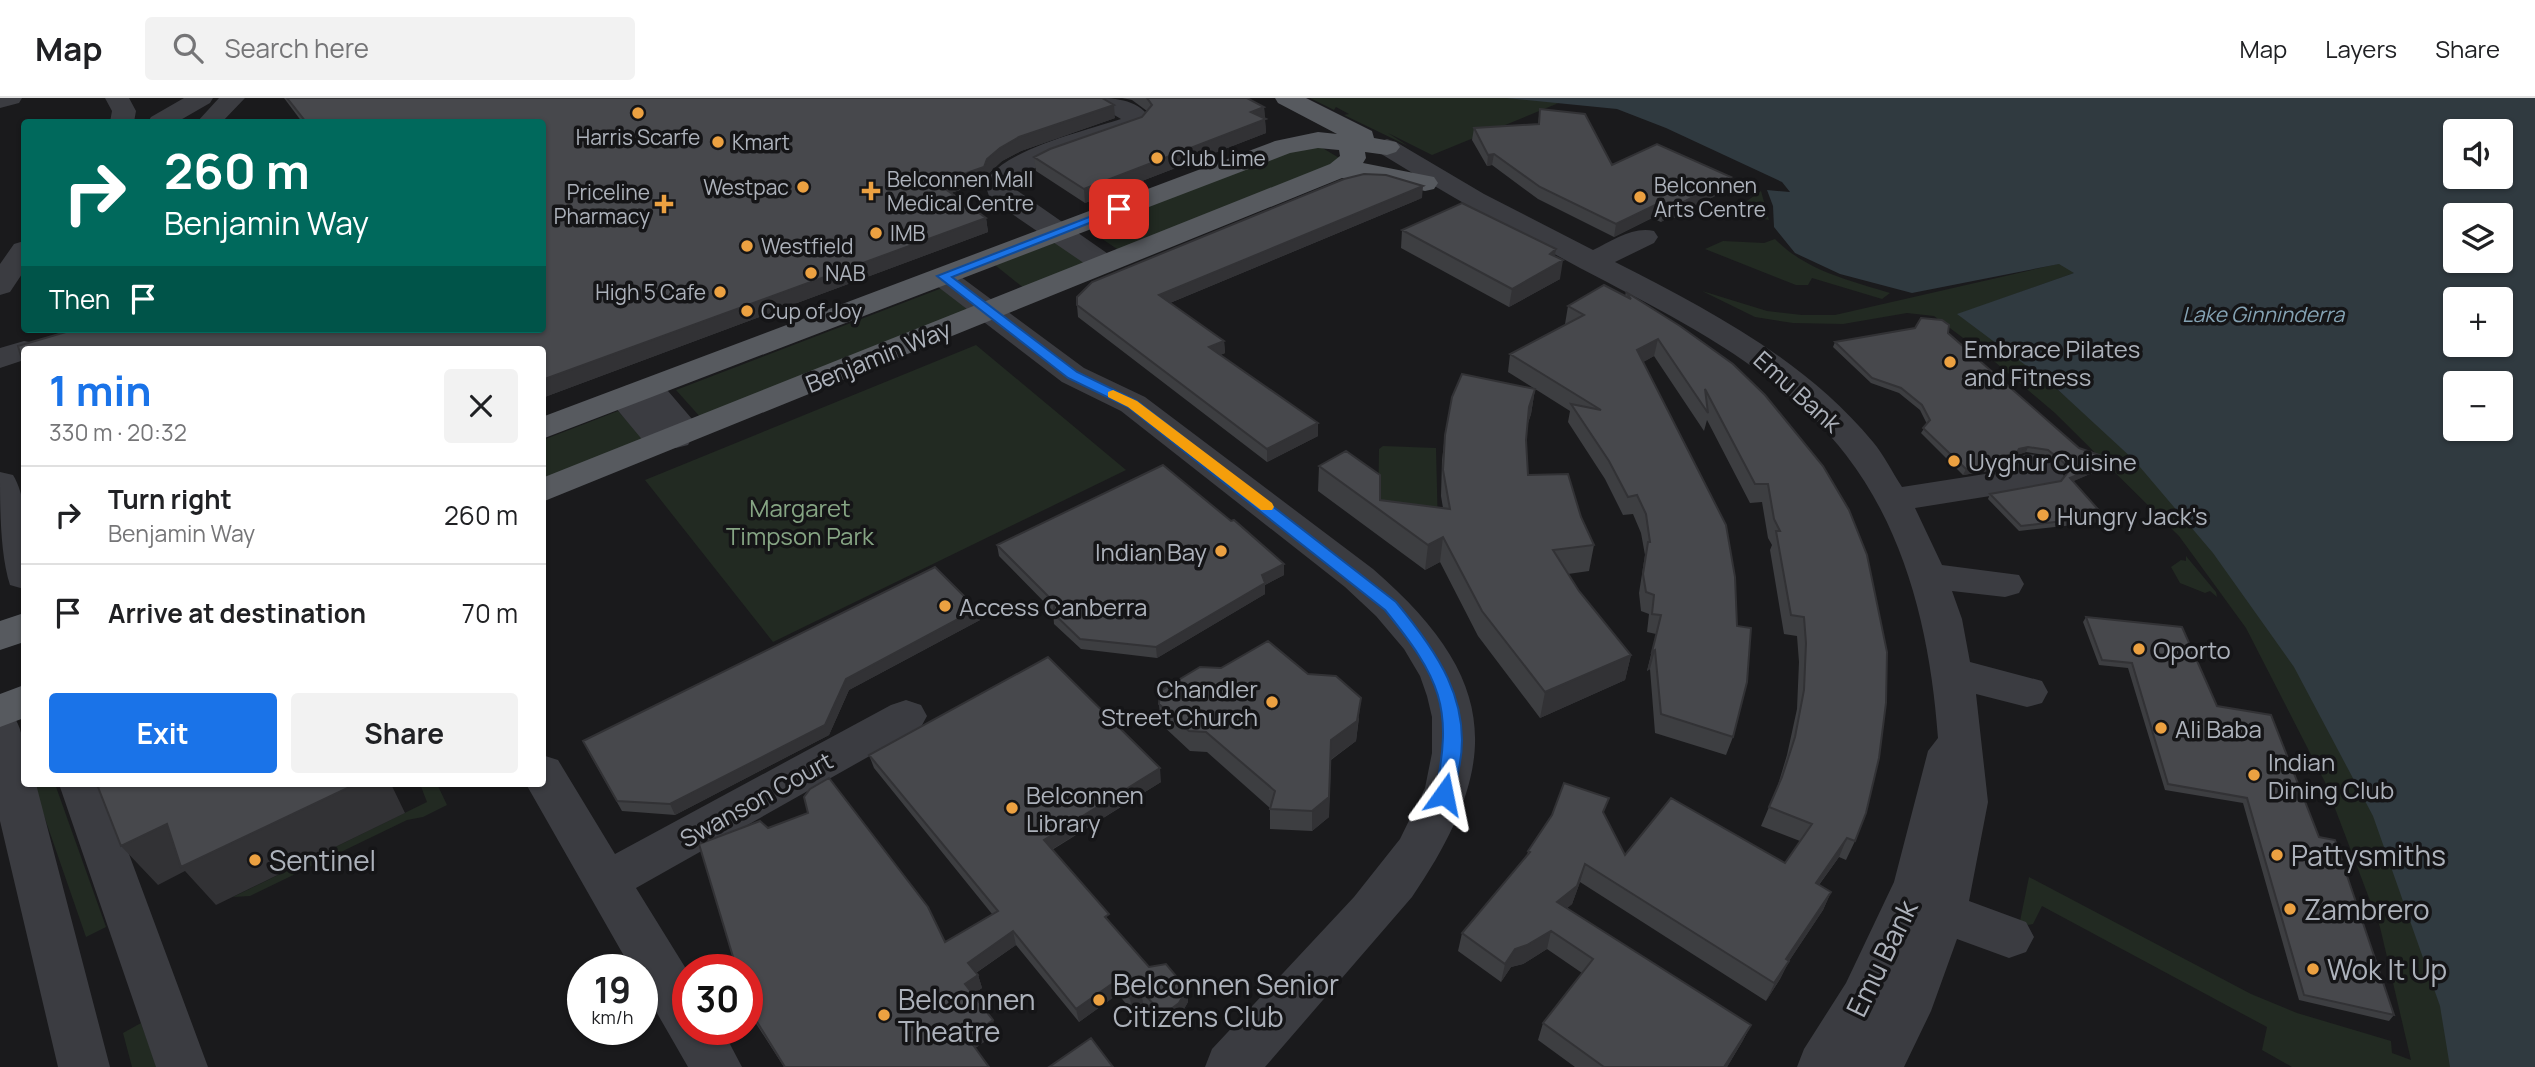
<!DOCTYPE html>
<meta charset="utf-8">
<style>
:root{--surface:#fff;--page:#f2f2f2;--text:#202124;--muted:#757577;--line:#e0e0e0;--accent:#1a73e8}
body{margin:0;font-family:Manrope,sans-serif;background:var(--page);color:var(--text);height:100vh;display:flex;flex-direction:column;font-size:26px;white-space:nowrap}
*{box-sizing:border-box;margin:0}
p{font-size:23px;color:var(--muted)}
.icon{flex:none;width:38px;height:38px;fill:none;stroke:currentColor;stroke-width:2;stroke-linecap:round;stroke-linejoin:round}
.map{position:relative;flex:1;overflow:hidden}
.drawer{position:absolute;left:21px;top:248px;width:525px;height:441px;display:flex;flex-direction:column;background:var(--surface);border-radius:7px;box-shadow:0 2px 5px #0004}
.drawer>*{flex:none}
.hud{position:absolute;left:21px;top:21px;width:525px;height:214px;border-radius:7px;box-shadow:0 2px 5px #0004;background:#00695c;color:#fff;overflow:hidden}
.tools{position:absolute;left:2443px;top:21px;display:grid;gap:14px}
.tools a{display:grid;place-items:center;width:70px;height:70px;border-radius:7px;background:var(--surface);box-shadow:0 2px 5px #0004;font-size:35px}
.speed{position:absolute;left:567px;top:856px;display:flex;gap:14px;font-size:35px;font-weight:700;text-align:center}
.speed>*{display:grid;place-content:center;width:91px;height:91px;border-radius:50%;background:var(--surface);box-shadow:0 2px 5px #0004;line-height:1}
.speed small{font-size:18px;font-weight:400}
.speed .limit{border:10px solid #d22;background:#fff;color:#111}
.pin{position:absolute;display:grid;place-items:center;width:60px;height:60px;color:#fff;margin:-30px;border-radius:14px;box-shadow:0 4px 10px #0006}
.me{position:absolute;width:77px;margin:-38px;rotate:12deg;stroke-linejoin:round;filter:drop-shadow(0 0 5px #0008)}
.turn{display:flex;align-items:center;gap:24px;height:147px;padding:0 28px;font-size:32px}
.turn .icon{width:91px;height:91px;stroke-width:2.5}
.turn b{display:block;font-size:49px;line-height:60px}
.then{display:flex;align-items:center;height:66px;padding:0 28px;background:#0003;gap:14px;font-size:26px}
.round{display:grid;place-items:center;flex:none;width:74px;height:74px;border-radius:7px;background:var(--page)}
.headline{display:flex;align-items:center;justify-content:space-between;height:119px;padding:0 28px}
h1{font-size:42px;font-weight:700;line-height:52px;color:var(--accent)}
.button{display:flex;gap:14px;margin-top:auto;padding:14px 28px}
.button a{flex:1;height:80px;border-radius:7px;background:var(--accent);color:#fff;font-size:28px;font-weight:700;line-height:80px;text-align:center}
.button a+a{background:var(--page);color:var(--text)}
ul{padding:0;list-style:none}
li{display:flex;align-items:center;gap:21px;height:98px;padding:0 28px;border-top:2px solid var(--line)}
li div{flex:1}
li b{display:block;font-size:26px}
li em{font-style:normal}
header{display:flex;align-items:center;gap:42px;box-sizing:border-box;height:98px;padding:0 35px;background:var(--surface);border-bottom:2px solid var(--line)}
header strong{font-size:33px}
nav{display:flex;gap:38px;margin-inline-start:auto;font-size:24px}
.search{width:490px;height:63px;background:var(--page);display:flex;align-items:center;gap:18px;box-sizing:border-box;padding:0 24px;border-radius:7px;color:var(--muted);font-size:26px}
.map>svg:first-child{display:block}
</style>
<header>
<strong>Map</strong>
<div class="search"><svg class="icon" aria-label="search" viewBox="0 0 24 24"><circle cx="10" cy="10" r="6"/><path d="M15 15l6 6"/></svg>Search here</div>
<nav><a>Map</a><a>Layers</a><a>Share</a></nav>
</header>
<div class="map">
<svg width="2535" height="969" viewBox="0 0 2535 969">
<rect width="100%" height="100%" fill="#1a1a1c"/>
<path fill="#222a22" d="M1310,0H1525L1561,4L1432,57L1388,35L1408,48L1344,17L1349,16L1336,9L1334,12Z
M1319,48L1341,61L1322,73L1120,153L1086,130L1289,53Z
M1761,93L1769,122L1739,115L1714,118L1716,105H1744Z
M1775,141C1807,173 1848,182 1890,195L1882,201L1812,180L1808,187H1796L1705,151L1723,143L1764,145Z
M1057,144L1088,167L1025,191L995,167Z
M2062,165L2077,174L1959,216L2021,261L2083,313L2144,371L2260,509L2365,684L2461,969H2292L2262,952L2267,929L2042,808L2033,826L2028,827L2020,823L2029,779L2251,896L2297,915L2391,943L2392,955L2411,962L2380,829L2325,684L2246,530L2179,438L2055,315L1995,264L1934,218L1907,215L1843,226L1793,225L1755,219L1702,193L1767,213L1802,217H1835Z
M942,190L972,214L702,321L676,292Z
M976,247L1126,372L773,544L645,382Z
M618,313L646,343L543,384V342Z
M1383,348L1436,350L1438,432L1378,419L1379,351Z
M2186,458L2216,494L2217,499L2210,493L2205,495L2180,485L2171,469L2181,462L2186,463Z
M33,686H55L106,829L86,839Z
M420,686H437L447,707L423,719L407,722L250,798L233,799L427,704Z
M141,925L157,969H132L123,935Z"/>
<path fill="#303a40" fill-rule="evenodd" d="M1506,0H2535V969H2450L2440,908L2373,718L2294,569L2213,455L2134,362L2056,290L1957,216L2074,175L2059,166L1912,195L1840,176L1795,155L1774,129L1773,108L1767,92L1790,94L1782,84L1666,30L1617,11ZM2455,33H2501V79H2455ZM2455,117H2501V163H2455ZM2455,201H2501V247H2455ZM2455,285H2501V331H2455Z"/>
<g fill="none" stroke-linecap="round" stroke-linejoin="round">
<path fill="#3b3c41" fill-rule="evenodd" d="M0,0H22L19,5L0,10Z
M105,0H129L136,13L134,24H110L112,13Z
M184,0H213L210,5L177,24H148L151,19Z
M219,0H245L222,24H197Z
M1091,0C1112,0 1137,0 1150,20L1142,30L1050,62L1013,82L1012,89L1114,160L1119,166L1114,172L1104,175L1094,172L990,101L986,89C988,55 1092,31 1121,21L1094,5Z
M1387,41L1396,44L1484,96L1593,152C1612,143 1633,128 1654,133L1658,139L1654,145L1615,164C1709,212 1804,261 1873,344C1884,357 1892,374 1902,389L2017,371L2014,366L2019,358C2038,353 2053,361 2064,378L2058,386L2046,389L1915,410L1942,467L2019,477L2024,486L2019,495L2005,499L1952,493L1962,521L1970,564L2042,583L2048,594L2042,605L2027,609L1976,596L1988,704L1969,803L2026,824L2034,839L2026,854L2009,860L1957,841L1931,913L1904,969H1797L1804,951L1846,885L1894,784L1928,653L1938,640C1931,542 1908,437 1846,357C1777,268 1677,221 1580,170C1512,133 1444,95 1378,54L1374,49L1378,44Z
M24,143V173L10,194L0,197V166L14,146Z
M943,170L953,173L1084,270L1145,299L1373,471C1499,580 1504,664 1412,799L1265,969H1205L1212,951L1354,799L1400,741L1425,690L1432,655V619L1427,598L1420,578L1404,551L1376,518L1345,489L1121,313L1062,284L933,185L928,179L933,173Z
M24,243L35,245L40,252H24V262L0,270V250Z
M637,285L668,293L698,328L688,347L676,350L645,345L615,309L625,288Z
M0,374L13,377C30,404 27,460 24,491L10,487C0,456 0,409 0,374Z
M906,602L921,607L927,618L921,629L636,790L688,874V931H722L742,969H688L642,889V872H632L526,686H542V657L558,662L615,756L891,607Z
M0,616L15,620C27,642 24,662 24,686H36L110,969H58L0,723Z
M59,686H103L208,969H156Z"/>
<path fill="#575a5f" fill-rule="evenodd" d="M1275,0H1306L1372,33L1374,40L1396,44L1400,49L1396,54L1387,57L1365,54L1366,60L1363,65L1434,79L1438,85L1434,91L1425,93L1366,81L1342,80L542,404V380L1330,66L1340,58L1339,52L1318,50L1290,55L542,341V319L1275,43L1318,34L1337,36L1278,5Z
M24,515V544L0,552V523Z
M24,587V620L0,629V596Z"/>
</g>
<path fill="#3d3e41" d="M284,0H1102L1115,20L1021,53L1002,63L989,75L986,83L951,95L986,120L988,134L542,300V24H302Z
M1122,0H1247L1264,9L1266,35L1085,105L1036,73L1034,59L1142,19L1147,13L1132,2Z
M1540,11L1612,67L1728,91L1674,120L1672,117L1661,124L1652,120L1614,139L1538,101L1492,67L1487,68L1472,42L1474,30L1538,26Z
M1422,100L1170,205L1224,243L1225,255L1220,257L1318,338L1267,364L1078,219L1077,207Z
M1402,132L1556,151L1555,158L1560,181L1509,209L1401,150Z
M1626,194L1765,297L1855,743L1846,762L1839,759L1819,787L1831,794L1823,812L1789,863L1780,881L1766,903L1580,784L1572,806L1567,810L1751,927L1742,944L1727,969H1575L1538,942L1543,925L1582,875L1547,851L1523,866L1511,869L1501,884L1458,853L1462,835L1527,758L1528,753L1604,716L1625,757L1785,765L1800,743L1761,728L1777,690L1787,657L1797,611L1799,564L1797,538L1784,536L1770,452L1772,447L1768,440L1762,404L1750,405L1707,322L1704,333L1654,258L1643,264L1733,639L1726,657L1655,635L1650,571L1647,573L1656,536L1647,534L1649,516L1641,513L1639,495L1645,457L1641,435L1633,416L1623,417L1605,381L1568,324L1570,313L1508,274L1510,256L1566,226H1565L1568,208L1625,198Z
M1948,235L2079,350L2114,362L2111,367L2073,383L2104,418L2101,424L2019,433L1988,401L1990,396L2061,383L2066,377L2062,370L2045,357L2026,354L2017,357L2014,360L2013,369L1963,377L1921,335L1927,326L1920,312L1899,295L1871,285L1833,249L1835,244Z
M1535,291L1531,316L1527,328L1526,342L1528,377L1581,419L1594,447L1589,473L1568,476L1579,493L1631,557L1625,582L1540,620L1478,538L1440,464L1425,472L1318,393L1319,368L1380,402L1443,410L1441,398L1442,362L1445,337Z
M997,447L1284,466V477L1265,487V496L1157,560L1081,551L1054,526L1053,513L999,458Z
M977,511L980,522L849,592L829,637L675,717L622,713L588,653Z
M2086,519L2217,608L2319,739L2394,917L2389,923L2299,902L2243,705L2165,692L2128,570L2099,567L2083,524Z
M1159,606L1359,620L1356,643L1331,662L1329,719L1312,733L1270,731V710L1207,654L1190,653L1161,626Z
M869,657L1161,684L1052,752L1111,825L1149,869L1187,891L1188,904L1180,918L1164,929L1143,905L1132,913L1118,896L1079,924L1016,847L976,875L978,877L982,890L973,896L997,935L975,950L989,969H784L755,924L749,911L768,730L945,844L992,816L874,670Z"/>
<path fill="#323235" d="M1114,7L1115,20L1021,53L1002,63L989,75L986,83L939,99L937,85L987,61L1000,50L1019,39Z
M1264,9L1266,35L1085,105L1084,91L1251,14Z
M1494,56L1492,67L1487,68L1488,57Z
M1731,79L1728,91L1674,120L1676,108Z
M1423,88L1422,100L1160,209L1159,197Z
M1675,105L1672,117L1661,124L1664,111Z
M1655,107L1652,120L1614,139L1616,126Z
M986,120L988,134L542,300V282Z
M1556,151L1553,168L1563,162L1560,181L1509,209L1512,191Z
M1658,241L1654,258L1633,270L1637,252Z
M1224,243L1225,255L1209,262V249Z
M1535,291L1531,316L1525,334L1529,309Z
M1318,325V338L1267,364V351Z
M2028,349L2026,354L2017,357L2012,364H2015L2013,369L1963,377L1966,371Z
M2114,362L2111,367L2067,386L2070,380Z
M1443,439L1440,464L1425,472L1428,447Z
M1284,466V477L1265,487V496L1157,560L1156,549L1262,477Z
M977,511L980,522L849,592L829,637L675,717L670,706L846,581Z
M1655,552L1650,571L1647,573L1652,554Z
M1631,557L1625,582L1540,620L1545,594Z
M1361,600L1356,643L1330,662L1331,642Z
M1160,670L1161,684L1046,755L1044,742Z
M356,686H391L405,715L216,807L185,773L158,787L121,748L167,726Z
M1329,699V719L1312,733V713Z
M1847,740L1839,759L1807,803L1816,785Z
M1585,766L1580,784L1572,806L1552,823L1557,804Z
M1831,794L1823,812L1789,863L1780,881L1766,903L1786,861Z
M1013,833L1016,847L971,878L968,865Z
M1551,833L1547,851L1523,866L1511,869L1501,884L1505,866L1515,851Z
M978,877L982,890L968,899L965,886Z
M1116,883L1118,896L1079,924L1076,911Z
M1187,891L1188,904L1180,918L1164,929L1163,917Z
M1141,892L1143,905L1132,913L1130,900Z
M993,922L997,935L971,953L968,940Z
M1751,927L1742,944L1727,969H1724Z"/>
<path fill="#47484c" stroke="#323235" stroke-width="2" d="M287,0H1102L1114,7L1019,39L1000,50L987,61L984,69L937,85L986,120L542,282V252H24V268L18,248L76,231H542V24H306Z
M1147,0H1247L1264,9L1251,14L1266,21L1084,91L1034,59L1050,51L1142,19L1152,7Z
M1540,11L1585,16L1612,67L1657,46L1731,79L1676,108L1675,105L1664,111L1655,107L1616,126L1540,89L1494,56L1488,57L1474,30L1539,26Z
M1364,76L1386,77L1423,88L1159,197L1224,243L1209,249L1318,325L1267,351L1077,207V199L1092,184L1344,81Z
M1462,105L1556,151L1550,156L1563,162L1512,191L1402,132Z
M1604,187L1631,201L1626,194L1680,228L1733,266L1765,297L1823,368L1849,412L1867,457L1887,554L1886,605L1879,660L1866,715L1855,743L1847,740L1816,785L1831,794L1786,861L1789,863L1774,885L1585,766L1577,788L1557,804L1751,927L1724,969H1604L1543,925L1593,861L1551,833L1527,847L1515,851L1505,866L1462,835L1530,754L1528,753L1552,717L1564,685L1609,700L1603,714L1625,757L1671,700L1785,765L1812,726L1769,709L1782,679L1795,639L1804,592L1806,545L1804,519L1791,517L1776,433H1780L1774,421L1768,386H1755L1705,291L1708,315L1658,241L1637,252L1726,427L1735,479L1737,528L1751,530L1747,584L1733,639L1661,616L1655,552L1652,554L1661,517L1652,516L1654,497L1646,494L1643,476L1648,444H1650L1646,416L1637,397L1628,399L1609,363L1571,306L1601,312L1510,256L1584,217L1568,208Z
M1921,220L1942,222L1949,227L1948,235L2079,350L2114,362L2070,380L2104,418L2021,428L1990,396L2061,383L2069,373L2064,365L2048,352L2028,349L2019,351L2014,359L2015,364L1966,371L1923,330L1930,322L1922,307L1901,290L1872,280L1835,244L1915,230Z
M1462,276L1535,291L1529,309L1526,342L1528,377L1568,376L1581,419L1594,447L1553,452L1579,493L1631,557L1545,594L1482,513L1443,439L1428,447L1319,368L1346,353L1380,377V402L1450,411L1443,372L1445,337L1452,299Z
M1163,367L1231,423L1234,422L1284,466L1262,477L1265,485L1156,549L1080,541L1053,515L1055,505L997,447Z
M935,469L977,511L846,581L825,627L670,706L617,703L583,643Z
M2086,519L2182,529L2217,608L2271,617L2319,739L2335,742L2394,917L2304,897L2247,700L2168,686L2132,565L2102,562Z
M1268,543L1308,576L1336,578L1361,600L1357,623L1331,642L1329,699L1312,713L1270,711L1275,693L1206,634L1189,633L1159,606L1160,593L1200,569L1221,570Z
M1048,559L1160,670L1044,742L1109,816L1105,819L1149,869L1166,866L1187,891L1179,905L1163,917L1141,892L1130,900L1116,883L1076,911L1013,833L968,865L978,877L965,886L993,922L968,940L989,969H785L749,911L747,906V872H737L699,746L760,723L768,730L808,715L804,699L810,691L829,680L928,809L945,844L998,813L869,657Z
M105,686H356L181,769L167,726L121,748L98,689Z
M1091,940L1113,969H1049Z"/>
<path fill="#1a73e8" stroke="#114b97" stroke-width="2" d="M1115,109L1125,111L952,179L1077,274L1137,303L1396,504C1436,552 1473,604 1459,670C1457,680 1456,692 1451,701L1444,703L1438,701L1435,696C1454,609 1440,580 1385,512L1128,309L1068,280L937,178Z"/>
<path fill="#f59e0b" d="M1113,292L1137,303L1272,405L1274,409L1272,412H1261L1128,309L1108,299V294Z"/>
<g fill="#eca141" stroke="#151517" stroke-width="2.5">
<circle cx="638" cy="15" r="7"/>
<circle cx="718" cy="44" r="7"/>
<circle cx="1157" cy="60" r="7"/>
<circle cx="803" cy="89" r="7"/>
<path d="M867.5 82.5h7v7h7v7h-7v7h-7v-7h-7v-7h7z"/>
<circle cx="1640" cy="99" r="7"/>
<path d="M660.5 95.5h7v7h7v7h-7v7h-7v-7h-7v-7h7z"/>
<circle cx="876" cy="135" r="7"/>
<circle cx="747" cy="148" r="7"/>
<circle cx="811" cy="175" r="7"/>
<circle cx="720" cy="194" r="7"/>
<circle cx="747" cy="213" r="7"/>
<circle cx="1950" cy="264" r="7"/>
<circle cx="1954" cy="363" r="7"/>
<circle cx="2043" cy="417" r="7"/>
<circle cx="1221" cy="453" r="7"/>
<circle cx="945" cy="508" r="7"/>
<circle cx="2139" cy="551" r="7"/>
<circle cx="1272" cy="604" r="7"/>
<circle cx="2161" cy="630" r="7"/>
<circle cx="2254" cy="677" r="7"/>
<circle cx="1012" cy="710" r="7"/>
<circle cx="2277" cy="757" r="7"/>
<circle cx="255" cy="762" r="7"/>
<circle cx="2290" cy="811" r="7"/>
<circle cx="2313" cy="871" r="7"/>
<circle cx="1099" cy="902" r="7"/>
<circle cx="884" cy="917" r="7"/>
</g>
<g text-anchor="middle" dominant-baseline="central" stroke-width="7" stroke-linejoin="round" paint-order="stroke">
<g font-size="21" fill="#adb2bb" stroke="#151517" text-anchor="start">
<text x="638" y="39" text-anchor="middle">Harris Scarfe</text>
<text x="732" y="44">Kmart</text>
<text x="1171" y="60">Club Lime</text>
<text x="887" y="81">Belconnen Mall<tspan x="887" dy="24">Medical Centre</tspan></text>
<text x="1654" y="87">Belconnen<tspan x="1654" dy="24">Arts Centre</tspan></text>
<text x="789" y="89" text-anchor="end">Westpac</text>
<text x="650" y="94" text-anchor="end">Priceline<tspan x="650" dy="24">Pharmacy</tspan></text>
<text x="890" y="135">IMB</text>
<text x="761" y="148">Westfield</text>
<text x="825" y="175">NAB</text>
<text x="706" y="194" text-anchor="end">High 5 Cafe</text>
<text x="761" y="213">Cup of Joy</text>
</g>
<g font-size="21" font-style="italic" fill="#85a3b4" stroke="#151517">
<text x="2263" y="216">Lake Ginninderra</text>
</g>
<g font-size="24" fill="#adb2bb" stroke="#151517" text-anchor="start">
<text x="1964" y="250">Embrace Pilates<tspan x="1964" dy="28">and Fitness</tspan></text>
<text x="1968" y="363">Uyghur Cuisine</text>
<text x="2057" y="417">Hungry Jack's</text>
<text x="1207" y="453" text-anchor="end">Indian Bay</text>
<text x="959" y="508">Access Canberra</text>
<text x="2153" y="551">Oporto</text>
<text x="1258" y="590" text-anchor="end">Chandler<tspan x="1258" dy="28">Street Church</tspan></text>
<text x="2175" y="630">Ali Baba</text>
<text x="2268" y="663">Indian<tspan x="2268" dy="28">Dining Club</tspan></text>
<text x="1026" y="696">Belconnen<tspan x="1026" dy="28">Library</tspan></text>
</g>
<g font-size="24" fill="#adb2bb" stroke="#151517">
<text transform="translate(878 258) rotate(-22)">Benjamin Way</text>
<text transform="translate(1798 293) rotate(42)">Emu Bank</text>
<text transform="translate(756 701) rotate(-29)">Swanson Court</text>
</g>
<g font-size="24" fill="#86a584" stroke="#151517">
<text x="800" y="409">Margaret<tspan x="800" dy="28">Timpson Park</tspan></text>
</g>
<g font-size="28" fill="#adb2bb" stroke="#151517" text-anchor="start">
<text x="2291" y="757">Pattysmiths</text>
<text x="269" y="762">Sentinel</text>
<text x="2304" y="811">Zambrero</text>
<text x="2327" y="871">Wok It Up</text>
<text x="1113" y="886">Belconnen Senior<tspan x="1113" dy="32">Citizens Club</tspan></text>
<text x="898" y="901">Belconnen<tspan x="898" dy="32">Theatre</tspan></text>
</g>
<g font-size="28" fill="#adb2bb" stroke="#151517">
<text transform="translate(1881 860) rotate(-64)">Emu Bank</text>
</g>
</g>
</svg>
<div class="tools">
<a><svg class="icon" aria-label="sound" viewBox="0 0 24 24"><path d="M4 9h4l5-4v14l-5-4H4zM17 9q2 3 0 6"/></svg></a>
<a><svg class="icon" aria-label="layers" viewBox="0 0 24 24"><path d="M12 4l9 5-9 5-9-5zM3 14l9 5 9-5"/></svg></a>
<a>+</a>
<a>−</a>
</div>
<div class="speed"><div>19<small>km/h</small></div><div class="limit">30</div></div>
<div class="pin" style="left:1119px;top:111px;background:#d93025"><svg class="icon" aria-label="arrive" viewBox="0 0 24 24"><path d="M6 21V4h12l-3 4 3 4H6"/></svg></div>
<svg class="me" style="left:1444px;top:696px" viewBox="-20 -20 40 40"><path d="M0-17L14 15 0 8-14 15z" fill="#1a73e8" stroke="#fff" stroke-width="4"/></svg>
<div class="hud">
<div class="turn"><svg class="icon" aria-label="right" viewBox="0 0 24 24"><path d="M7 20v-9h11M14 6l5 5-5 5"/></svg><div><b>260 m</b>Benjamin Way</div></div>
<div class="then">Then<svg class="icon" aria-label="arrive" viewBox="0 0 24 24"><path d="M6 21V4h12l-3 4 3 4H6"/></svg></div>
</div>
<section class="drawer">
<div class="headline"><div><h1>1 min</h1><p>330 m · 20:32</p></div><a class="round"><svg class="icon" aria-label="close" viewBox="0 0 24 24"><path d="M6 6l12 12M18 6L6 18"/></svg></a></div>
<ul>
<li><svg class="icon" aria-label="right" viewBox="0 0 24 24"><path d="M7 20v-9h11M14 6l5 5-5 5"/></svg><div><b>Turn right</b><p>Benjamin Way</p></div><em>260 m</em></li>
<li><svg class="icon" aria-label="arrive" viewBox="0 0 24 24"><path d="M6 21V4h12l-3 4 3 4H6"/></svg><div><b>Arrive at destination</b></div><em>70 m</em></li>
</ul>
<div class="button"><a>Exit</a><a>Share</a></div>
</section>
</div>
